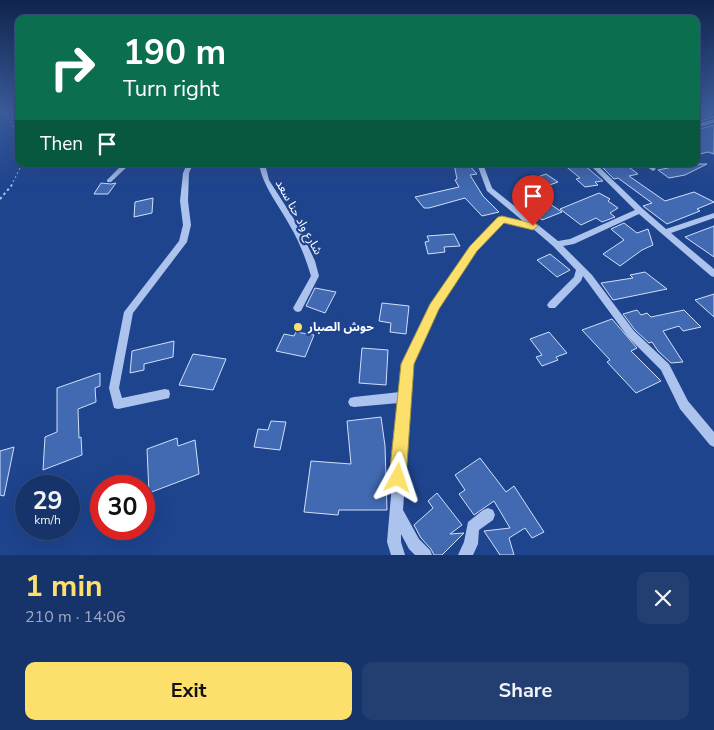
<!DOCTYPE html>
<meta charset="utf-8">
<style>
:root{--surface:#16336a;--page:#233f72;--text:#f1f3f6;--muted:#9eaac1;--line:#354e7e;--accent:#fce06b}
body{margin:0;font-family:"Nunito Sans","Noto Sans Arabic",sans-serif;background:var(--page);color:var(--text);height:100vh;display:flex;flex-direction:column;font-size:19px;white-space:nowrap}
*{box-sizing:border-box;margin:0}
p{font-size:16px;color:var(--muted)}
.icon{flex:none;width:28px;height:28px;fill:none;stroke:currentColor;stroke-width:2;stroke-linecap:round;stroke-linejoin:round}
.map{position:relative;height:555px;overflow:hidden}
.drawer{display:flex;flex-direction:column;background:var(--surface);flex:1}
.drawer>*{flex:none}
.banner{position:absolute;left:15px;top:15px;width:685px;height:152px;border-radius:10px;box-shadow:0 5px 20px #0002,0 0 0 1px var(--line);background:#0b6e4f;color:#fff;overflow:hidden}
.speed{position:absolute;left:15px;top:475px;display:flex;gap:10px;font-size:25px;font-weight:700;text-align:center}
.speed>*{display:grid;place-content:center;width:65px;height:65px;border-radius:50%;background:var(--surface);box-shadow:0 5px 20px #0002,0 0 0 1px var(--line);line-height:1}
.speed small{font-size:12px;font-weight:400}
.speed .limit{border:8px solid #d22;background:#fff;color:#111}
.pin{position:absolute;display:grid;place-items:center;width:42px;height:42px;color:#fff;margin:-51px -21px;border-radius:50% 50% 50% 0;rotate:-45deg;box-shadow:0 0 5px #0007}
.pin .icon{rotate:45deg}
.me{position:absolute;width:55px;margin:-28px;rotate:5deg;stroke-linejoin:round;filter:drop-shadow(0 0 4px #0008)}
.turn{display:flex;align-items:center;gap:18px;height:105px;padding:0 25px;font-size:22px}
.turn .icon{width:65px;height:65px;stroke-width:2.5}
.turn b{display:block;font-size:35px;line-height:42px}
.then{display:flex;align-items:center;height:48px;padding:0 25px;background:#0003;gap:10px;font-size:19px}
.round{display:grid;place-items:center;flex:none;width:52px;height:52px;border-radius:10px;background:var(--page)}
.headline{display:flex;align-items:center;justify-content:space-between;height:85px;padding:0 25px}
h1{font-size:30px;font-weight:700;line-height:38px;color:var(--accent)}
.action{display:flex;gap:10px;margin-top:auto;padding:10px 25px}
.action a{flex:1;height:58px;border-radius:10px;background:var(--accent);color:#111;font-size:20px;font-weight:700;line-height:58px;text-align:center}
.action a+a{background:var(--page);color:var(--text)}
.map>svg:first-child{display:block}
</style>
<div class="map">
<svg width="714" height="555" viewBox="0 0 714 555">
<rect width="100%" height="100%" fill="#1e448e"/>
<path fill="#426ab3" stroke="#d1dff9" d="M696,110H702L714,117L696,122Z
M714,125V154L708,152L696,155V130Z
M454,164H468L477,174L470,175L483,196L499,212L482,216L465,198L429,208H424L415,197L459,187L455,180L457,179Z
M563,164L584,165L603,181L595,182L598,185L585,187L576,179L580,178Z
M687,164H707L685,175L669,178L658,170Z
M626,165L638,174L629,176L665,201L694,192L714,202L697,209L700,211L667,224L643,206L652,203L618,178L614,179L603,168Z
M546,174L558,182L544,187L532,179Z
M101,183L111,184L116,183L108,194H94Z
M599,193L610,199L608,201L618,208L610,213L615,217L602,222L596,218L581,225L560,209Z
M153,198L152,213L134,217L135,202Z
M547,202L562,212L542,220L528,209Z
M624,223L637,233L648,229L653,245L642,250L620,266L603,254L624,240L611,229Z
M714,226V257L685,237Z
M454,234L460,246L444,247L445,252L428,254L425,242L429,241L427,236Z
M550,254L570,270L557,277L537,260Z
M645,272L667,289L613,300L601,283L633,278L630,275Z
M315,288L336,292L325,313L306,306Z
M714,294V317L695,300Z
M382,303L409,306L406,334L390,332L391,323L379,321Z
M637,310L641,315L647,313L651,317L684,310L701,327L683,331L679,326L663,331L683,362L671,363L658,351L652,342L649,343L635,330L623,314Z
M612,319L637,348L631,351L661,381L636,393L607,362L610,360L582,330Z
M296,332L314,335L305,357L276,351L284,334L294,336Z
M549,332L567,353L556,357L558,360L542,366L536,357L542,355L530,339Z
M174,341L173,357L144,364V370L130,373L132,351Z
M362,348L388,350L386,385L359,383Z
M193,354L226,359L213,390L179,385Z
M100,373V386L95,388L96,402L78,409L79,438L81,437L82,455L43,470L45,437L57,432V388Z
M381,417L385,446L387,510H339L338,515L304,512L311,461L351,464L347,421Z
M271,421L286,422L280,450L254,447L258,429L268,430Z
M177,438L178,446L195,440L199,474L149,493L147,449Z
M14,447L4,496L0,495V451Z
M480,458L506,492L514,486L544,532L532,538L525,528L509,538L514,555H500L484,531L510,528L494,501L474,515L459,494L465,490L455,475Z
M437,493L462,525L450,534L464,533L442,555H434L431,549L421,538L414,525L433,508L428,501Z"/>
<g fill="none" stroke-linecap="round" stroke-linejoin="round">
<path stroke="#acc3ed" stroke-width="1" stroke-dasharray="2 2.5" stroke-linecap="butt" d="M0,113L7,116L19,137
M11,186L22,164"/>
<path stroke="#acc3ed" stroke-width="2" stroke-dasharray="2.5 3" stroke-linecap="butt" d="M0,199L12,185"/>
<path fill="#acc3ed" fill-rule="evenodd" d="M707,110H714V114Z
M714,119V123L696,128V124Z
M123,164H130L111,182H107V180Z
M187,164H193L189,173L188,201L191,225L187,242L133,313L119,388L122,398L165,389L169,390L170,394L169,398L165,399L118,409L114,408L109,388L124,312L179,241L183,225L180,201L183,173Z
M259,164H265L269,180L299,227L315,261L319,276L301,311L298,312L295,311L293,308L311,276C306,259 299,241 290,226C279,205 263,187 259,164Z
M477,164H483L492,188L558,241L570,239L635,210L589,164H596L643,209L666,229L714,213V218L671,233L714,269V277L711,276L639,214L574,244L563,246L592,275L634,331L669,364L688,401L714,432V447L710,445L680,409L661,370L628,337L583,276L581,281L555,308H549L547,305L549,302L574,277L576,270L553,246L532,228L504,222L476,250L438,309L413,364L403,510L419,539L430,550L432,555H415L409,549L401,534V542L405,555H391L387,542L399,403L354,407L350,406L348,402L350,398L354,397L400,392L403,364L431,304L470,246L499,217L502,216L523,221L487,191Z
M643,164H650L656,169L653,171Z
M488,508L493,510L495,515L493,520L479,530L478,544L473,555H458L464,542L468,522L483,510Z"/>
</g>
<linearGradient id="sky" x2="0" y2="1"><stop stop-color="#10254e"/><stop offset="0.59" stop-color="#3b5c9b"/><stop offset="1" stop-color="#3b5c9b" stop-opacity="0"/></linearGradient>
<rect width="714" height="188" fill="url(#sky)"/>
<path fill="#fce06b" stroke="#a49246" d="M502,216L536,224L538,226L533,230L504,223L477,251L439,309L414,364L406,478L403,484L398,487L392,484L389,478L401,364L430,304L470,246L498,217Z"/>
<circle fill="#fce06b" stroke="#1e448e" stroke-width="2" cx="298" cy="327" r="5"/>
<g text-anchor="middle" dominant-baseline="central" stroke-width="4.5" stroke-linejoin="round" paint-order="stroke">
<g font-size="12" fill="#fff" stroke="#1e448e">
<text transform="translate(299 217) rotate(61)">شارع واد حنا سعد</text>
</g>
<g font-size="12" font-weight="bold" fill="#fff" stroke="#1e448e" text-anchor="start">
<text x="308" y="327">حوش الصبار</text>
</g>
</g>
</svg>
<div class="speed"><div>29<small>km/h</small></div><div class="limit">30</div></div>
<div class="pin" style="left:533px;top:226px;background:#d93025"><svg class="icon" aria-label="arrive" viewBox="0 0 24 24"><path d="M6 21V4h12l-3 4 3 4H6"/></svg></div>
<svg class="me" style="left:398px;top:478px" viewBox="-20 -20 40 40"><path d="M0-17L14 15 0 8-14 15z" fill="#fce06b" stroke="#fff" stroke-width="4"/></svg>
<div class="banner">
<div class="turn"><svg class="icon" aria-label="right" viewBox="0 0 24 24"><path d="M7 20v-9h11M14 6l5 5-5 5"/></svg><div><b>190 m</b>Turn right</div></div>
<div class="then">Then<svg class="icon" aria-label="arrive" viewBox="0 0 24 24"><path d="M6 21V4h12l-3 4 3 4H6"/></svg></div>
</div>
</div>
<section class="drawer">
<div class="headline"><div><h1>1 min</h1><p>210 m · 14:06</p></div><a class="round"><svg class="icon" aria-label="close" viewBox="0 0 24 24"><path d="M6 6l12 12M18 6L6 18"/></svg></a></div>
<div class="action"><a>Exit</a><a>Share</a></div>
</section>
